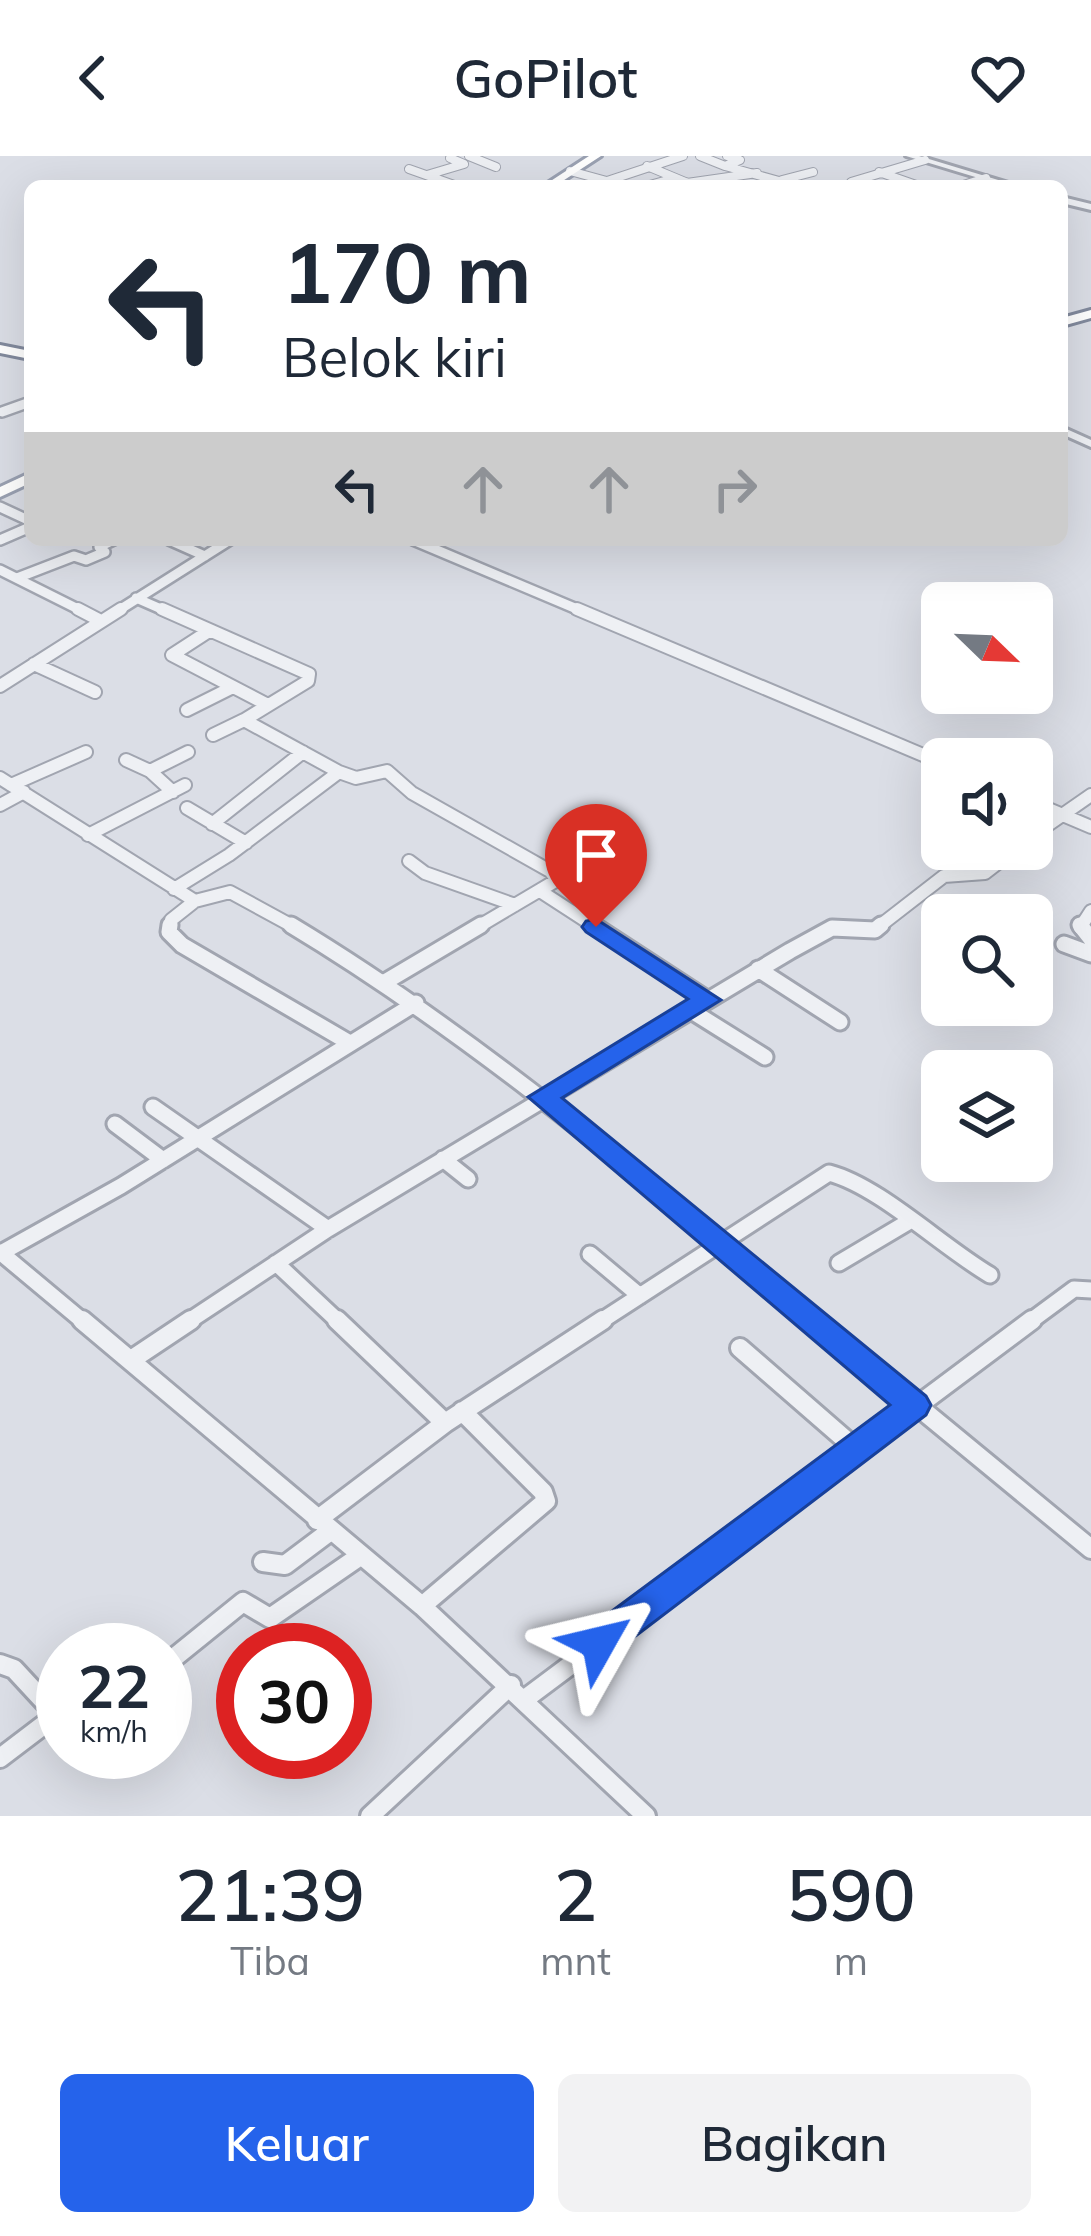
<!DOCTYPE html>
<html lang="id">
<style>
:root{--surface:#fff;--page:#f2f2f3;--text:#1f2937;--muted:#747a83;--accent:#2563eb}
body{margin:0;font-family:Mulish,sans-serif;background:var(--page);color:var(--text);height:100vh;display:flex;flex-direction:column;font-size:45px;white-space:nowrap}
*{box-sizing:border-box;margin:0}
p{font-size:39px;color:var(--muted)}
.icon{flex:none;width:66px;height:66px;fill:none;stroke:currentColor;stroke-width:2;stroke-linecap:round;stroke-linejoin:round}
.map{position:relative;height:1660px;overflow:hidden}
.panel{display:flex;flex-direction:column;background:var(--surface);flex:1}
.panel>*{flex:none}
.guide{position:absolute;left:24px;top:24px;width:1044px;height:366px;border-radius:18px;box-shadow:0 12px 48px #0002;background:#fff;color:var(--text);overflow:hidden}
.needle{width:78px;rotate:113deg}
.fabs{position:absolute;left:921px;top:426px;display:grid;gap:24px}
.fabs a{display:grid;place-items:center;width:132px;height:132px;border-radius:18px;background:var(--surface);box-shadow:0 12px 48px #0002;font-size:60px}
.speed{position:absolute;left:36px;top:1467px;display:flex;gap:24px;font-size:60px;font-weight:700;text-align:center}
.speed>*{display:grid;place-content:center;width:156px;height:156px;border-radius:50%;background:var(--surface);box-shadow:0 12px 48px #0002;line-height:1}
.speed small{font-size:30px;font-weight:400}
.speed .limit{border:18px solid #d22;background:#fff;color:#111}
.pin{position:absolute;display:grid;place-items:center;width:102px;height:102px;color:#fff;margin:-123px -51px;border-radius:50% 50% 50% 0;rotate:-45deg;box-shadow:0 0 12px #0007}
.pin .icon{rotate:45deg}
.me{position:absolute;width:132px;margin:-66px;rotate:53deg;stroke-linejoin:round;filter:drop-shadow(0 0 9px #0008)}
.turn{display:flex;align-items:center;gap:42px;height:252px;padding:0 60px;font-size:54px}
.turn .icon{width:156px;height:156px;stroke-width:2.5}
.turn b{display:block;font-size:84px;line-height:102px}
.lanes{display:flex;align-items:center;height:114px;padding:0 60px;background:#0003;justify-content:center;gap:60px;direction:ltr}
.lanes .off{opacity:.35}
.eta{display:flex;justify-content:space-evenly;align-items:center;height:204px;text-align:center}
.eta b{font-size:72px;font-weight:600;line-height:84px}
.cta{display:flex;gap:24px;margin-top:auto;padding:24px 60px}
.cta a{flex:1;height:138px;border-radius:18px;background:var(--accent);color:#fff;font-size:48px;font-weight:600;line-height:138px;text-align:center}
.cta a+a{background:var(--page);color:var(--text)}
header{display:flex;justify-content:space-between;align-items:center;height:156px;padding:0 60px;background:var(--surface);font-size:54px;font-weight:600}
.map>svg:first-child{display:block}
</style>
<header><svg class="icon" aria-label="back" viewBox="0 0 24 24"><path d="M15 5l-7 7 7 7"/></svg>GoPilot<svg class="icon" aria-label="heart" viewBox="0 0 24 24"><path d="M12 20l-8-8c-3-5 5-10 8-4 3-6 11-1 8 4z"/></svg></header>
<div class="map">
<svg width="1091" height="1660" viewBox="0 0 1091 1660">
<rect width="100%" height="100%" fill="#dbdee6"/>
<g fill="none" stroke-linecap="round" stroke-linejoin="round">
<g stroke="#a1a5b0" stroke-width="10">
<path id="minor-far4" d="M469,0L496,11
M700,0L725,10
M727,0L740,4L725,10L797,30
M647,10L695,30
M409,13L457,30
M570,15L625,30
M879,16L919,30
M427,19L464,8L450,2
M782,24L813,16
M687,27L757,17
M592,30L683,0
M646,30L675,22
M862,30L851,26L925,4
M960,30L986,22"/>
</g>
<g stroke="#a1a5b0" stroke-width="14">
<path id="minor-far3" d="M2,256L30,246
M0,351L30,365
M0,384L30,371
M169,384L205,400
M413,384L584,456
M0,414L84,456
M17,422L74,400L86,404L105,396L99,391L114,384
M136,442L168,456
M116,456L230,384"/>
</g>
<g stroke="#a1a5b0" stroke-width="16">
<path id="minor-far2" d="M78,453L101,465
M162,453L309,518L308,525L244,564L339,616L229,699L174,733
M577,453L942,607
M209,475L172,499L268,549
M34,508L95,536
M0,530L121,453
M187,554L233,531
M213,579L244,564
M126,604L150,615L173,636
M150,615L188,596
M339,616L356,622L387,615L412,637L550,715L557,724L476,772
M0,622L195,745L230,736L296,772
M11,629L86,596
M1032,646L1091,671
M0,649L24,636
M187,652L246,687
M212,668L303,596
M88,679L185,629
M1032,680L1091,639
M409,705L425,717L515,749
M540,735L597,772
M170,772L171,764L195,745
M832,772H838
M877,772L944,720L985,717L1016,693
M1080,772L1091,755"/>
</g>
<g stroke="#a1a5b0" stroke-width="21">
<path id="minor-far1" d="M170,769L169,776L182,789L348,886
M291,769C480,883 647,1027 817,1167
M593,769L708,844
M1080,769L1091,783
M1064,788L1091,798
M758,813L840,866
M385,826L481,769
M690,854L765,901
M153,951L328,1073
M115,968L163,1004
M443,1003L468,1023
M0,1096L85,1167
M1,1097L121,1030L416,847
M590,1098L640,1140
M276,1107L340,1167
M839,1107L908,1066
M186,1167L328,1073L790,795L832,772L875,774L881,769
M598,1167L829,1017C879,1030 941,1090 990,1119
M1028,1167L1074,1133L1091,1134"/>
</g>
<g stroke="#a1a5b0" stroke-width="24">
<path id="minor" d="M82,1164L422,1450L646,1660
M337,1164L445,1267
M813,1164L1091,1393
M740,1192L855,1292
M131,1204L191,1164
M317,1364L445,1267L603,1164
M263,1406L285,1409L329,1376
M422,1450L546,1345L543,1336L462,1255
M0,1508L14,1513L63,1566
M165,1509L243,1446L270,1462L360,1400
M525,1543L1032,1164
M0,1602L54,1561
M370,1660L511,1529"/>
</g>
<g stroke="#a1a5b0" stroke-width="6">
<path id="tertiary" d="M906,0H919L1018,30H1005Z
M1062,41L1091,48V54L1062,47Z
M1062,271L1091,284V291L1062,278Z"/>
</g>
<g stroke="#9aa1b2" stroke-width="6">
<path id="primary" d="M589,0H601L555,30H543Z
M30,317V327L0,341V331Z"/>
</g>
<g stroke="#828a9d" stroke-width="6">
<path id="motorway" d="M1091,154V162L1062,170V162Z
M0,189L30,195V203L0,197Z"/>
</g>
<use href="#minor-far4" stroke="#eef0f4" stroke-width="8"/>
<use href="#minor-far3" stroke="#eef0f4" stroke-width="9"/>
<use href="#minor-far2" stroke="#eef0f4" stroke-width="12"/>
<use href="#minor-far1" stroke="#eef0f4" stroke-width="15"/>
<use href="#minor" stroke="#eef0f4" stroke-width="18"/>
<use href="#tertiary" fill="#eef0f4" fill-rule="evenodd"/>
<use href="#primary" fill="#fff" fill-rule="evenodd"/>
<use href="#motorway" fill="#fff" fill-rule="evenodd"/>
</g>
<path fill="#2563eb" stroke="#184099" stroke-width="3" d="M596,763L721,844L562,942L926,1240L931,1249L926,1259L612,1498L599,1503L585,1498L580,1487L585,1475L890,1249L528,941L688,843L586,776L582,771L586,765Z"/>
</svg>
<div class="fabs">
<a><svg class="needle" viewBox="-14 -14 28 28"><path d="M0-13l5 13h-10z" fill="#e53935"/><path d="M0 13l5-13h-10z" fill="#747a83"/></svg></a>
<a><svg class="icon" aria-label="sound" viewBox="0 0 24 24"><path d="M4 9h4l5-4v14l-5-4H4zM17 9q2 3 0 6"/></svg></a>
<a><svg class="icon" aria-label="search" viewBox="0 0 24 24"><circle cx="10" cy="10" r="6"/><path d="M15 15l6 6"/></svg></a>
<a><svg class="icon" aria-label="layers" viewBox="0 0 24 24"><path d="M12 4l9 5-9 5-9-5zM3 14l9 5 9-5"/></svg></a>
</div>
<div class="speed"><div>22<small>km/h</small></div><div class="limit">30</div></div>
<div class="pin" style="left:596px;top:771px;background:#d93025"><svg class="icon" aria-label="arrive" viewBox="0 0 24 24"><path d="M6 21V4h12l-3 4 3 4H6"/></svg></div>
<svg class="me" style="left:599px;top:1487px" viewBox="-20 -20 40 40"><path d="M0-17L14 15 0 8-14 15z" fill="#2563eb" stroke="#fff" stroke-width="4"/></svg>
<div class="guide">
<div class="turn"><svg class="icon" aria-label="left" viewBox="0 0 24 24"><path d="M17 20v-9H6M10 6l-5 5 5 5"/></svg><div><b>170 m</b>Belok kiri</div></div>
<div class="lanes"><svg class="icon" aria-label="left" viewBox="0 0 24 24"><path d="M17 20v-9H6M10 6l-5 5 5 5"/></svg><svg class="icon off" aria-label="ahead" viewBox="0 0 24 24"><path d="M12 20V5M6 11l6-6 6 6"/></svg><svg class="icon off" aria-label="ahead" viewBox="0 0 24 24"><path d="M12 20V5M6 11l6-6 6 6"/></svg><svg class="icon off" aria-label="right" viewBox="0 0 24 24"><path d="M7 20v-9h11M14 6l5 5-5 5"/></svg></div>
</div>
</div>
<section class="panel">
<div class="eta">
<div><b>21:39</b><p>Tiba</p></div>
<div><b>2</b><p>mnt</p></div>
<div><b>590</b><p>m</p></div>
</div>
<div class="cta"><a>Keluar</a><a>Bagikan</a></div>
</section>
